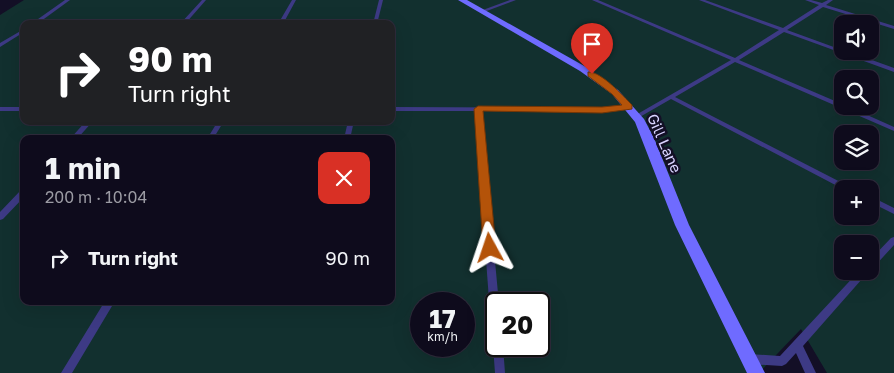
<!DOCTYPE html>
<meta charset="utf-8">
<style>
:root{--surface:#0e0b1c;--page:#1c1929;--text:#f1f3f6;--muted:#9b9ba3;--line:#2e2b3b}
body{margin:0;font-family:"Golos Text",sans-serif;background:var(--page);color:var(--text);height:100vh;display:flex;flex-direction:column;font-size:19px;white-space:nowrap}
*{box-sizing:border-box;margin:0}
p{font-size:16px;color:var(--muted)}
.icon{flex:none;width:28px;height:28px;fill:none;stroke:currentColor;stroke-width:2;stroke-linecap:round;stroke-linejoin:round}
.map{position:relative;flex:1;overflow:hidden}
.panel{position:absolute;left:20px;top:135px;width:375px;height:170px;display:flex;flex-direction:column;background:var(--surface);border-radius:10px;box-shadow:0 5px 20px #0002,0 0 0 1px var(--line)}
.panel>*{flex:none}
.banner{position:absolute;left:20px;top:20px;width:375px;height:105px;border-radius:10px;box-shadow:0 5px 20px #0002,0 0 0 1px var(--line);background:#202124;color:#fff;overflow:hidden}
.controls{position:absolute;left:834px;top:15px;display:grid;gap:10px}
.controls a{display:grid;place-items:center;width:45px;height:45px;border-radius:10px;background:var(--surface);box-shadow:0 5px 20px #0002,0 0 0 1px var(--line);font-size:25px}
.speed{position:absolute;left:410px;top:292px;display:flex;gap:10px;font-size:25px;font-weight:700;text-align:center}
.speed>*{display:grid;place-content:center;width:65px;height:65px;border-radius:50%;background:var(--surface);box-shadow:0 5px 20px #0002,0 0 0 1px var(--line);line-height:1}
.speed small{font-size:12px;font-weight:400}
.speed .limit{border:2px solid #111;border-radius:8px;background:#fff;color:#111}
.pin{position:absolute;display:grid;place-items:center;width:42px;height:42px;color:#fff;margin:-51px -21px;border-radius:50% 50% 50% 0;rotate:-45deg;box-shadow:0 0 5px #0007}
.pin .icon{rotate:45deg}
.me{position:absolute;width:55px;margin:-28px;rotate:355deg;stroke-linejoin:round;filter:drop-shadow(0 0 4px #0008)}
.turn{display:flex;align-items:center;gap:18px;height:105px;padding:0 25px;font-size:22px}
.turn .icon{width:65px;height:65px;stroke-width:2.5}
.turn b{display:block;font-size:35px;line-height:42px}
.round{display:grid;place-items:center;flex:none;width:52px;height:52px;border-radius:10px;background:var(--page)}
.summary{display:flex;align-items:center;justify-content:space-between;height:85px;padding:0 25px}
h1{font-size:30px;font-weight:700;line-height:38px}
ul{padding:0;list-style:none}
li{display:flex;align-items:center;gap:15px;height:75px;padding:0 25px}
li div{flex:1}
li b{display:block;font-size:19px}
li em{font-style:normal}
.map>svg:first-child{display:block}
</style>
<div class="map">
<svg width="894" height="373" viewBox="0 0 894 373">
<rect width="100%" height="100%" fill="#130f26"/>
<path fill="#12302f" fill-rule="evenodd" d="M24,0H894V373H827L801,329L759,373H0V15ZM24,24H391V121H24ZM842,24H870V51H842ZM842,79H870V106H842ZM842,134H870V161H842ZM24,139H391V301H24ZM842,189H870V216H842ZM842,244H870V271H842ZM421,304H464V346H421ZM496,304H539V346H496Z"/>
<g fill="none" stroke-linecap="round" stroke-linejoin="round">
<path fill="#3d3a85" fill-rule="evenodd" d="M65,0H70L37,24H31Z
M202,0H206L185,24H180Z
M292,0H296L283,24H278Z
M379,0H383L377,24H373Z
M510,0H516L484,12L480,11Z
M592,0H598L735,58L779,30L699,0H705L783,28L819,5L805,0H811L822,3L828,0H833L826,5L894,26V29L823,7L787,30L842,50V51H847L894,68V72L784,32L739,60L842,104V106H847L894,127V131L735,62L675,97L854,189H843L671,99L638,118H634V116L731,60Z
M24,29V32L0,47V43Z
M628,105L630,106V108L602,112L481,111L499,304H496V331L493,330L491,327L475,111H391V107L602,108Z
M0,107H24V111H0Z
M86,121H93L77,139H70Z
M218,121H224L213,139H207Z
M348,121H354L350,139H344Z
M24,189V197L3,219L0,220V212L21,190Z
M870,196L894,208V214L870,202Z
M894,237V245L873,268L870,269V260L891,238Z
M859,271H869L803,346L816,373H805L796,353L786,364L782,366L749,364L745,362L744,359L745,356L749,354L780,356Z
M105,301H115L72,373H61Z
M496,342V346H503L505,373H495L493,346L494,343Z"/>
<path fill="#6f6bff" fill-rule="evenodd" d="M458,0H467L586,67L618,90L644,119L654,138L689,225L765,373H747L675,225L635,122L612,94L580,71Z"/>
</g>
<path fill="#b45309" stroke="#753606" d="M588,72C601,71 623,96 632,105V109L602,113L483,111L496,248L494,251H485L483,248L474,109L478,106L602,107L622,105L612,94L588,76Z"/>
<g text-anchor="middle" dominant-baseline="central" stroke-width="5" stroke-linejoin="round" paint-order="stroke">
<g font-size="15" fill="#d9d4ff" stroke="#130f26">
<text transform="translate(665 143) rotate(66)">Gill Lane</text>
</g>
</g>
</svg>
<div class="controls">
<a><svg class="icon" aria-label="sound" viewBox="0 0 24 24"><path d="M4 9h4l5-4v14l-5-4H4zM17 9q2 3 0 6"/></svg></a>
<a><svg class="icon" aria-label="search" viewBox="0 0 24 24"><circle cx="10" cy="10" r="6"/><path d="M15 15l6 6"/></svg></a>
<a><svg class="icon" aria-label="layers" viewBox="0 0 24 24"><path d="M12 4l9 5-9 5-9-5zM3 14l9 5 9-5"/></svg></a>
<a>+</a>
<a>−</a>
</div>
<div class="speed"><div>17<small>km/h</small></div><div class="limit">20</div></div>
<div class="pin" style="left:592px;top:74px;background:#d93025"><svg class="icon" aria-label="arrive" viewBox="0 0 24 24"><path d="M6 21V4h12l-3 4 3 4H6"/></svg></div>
<svg class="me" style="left:490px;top:248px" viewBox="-20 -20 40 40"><path d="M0-17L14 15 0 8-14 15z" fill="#b45309" stroke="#fff" stroke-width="4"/></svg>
<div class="banner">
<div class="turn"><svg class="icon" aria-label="right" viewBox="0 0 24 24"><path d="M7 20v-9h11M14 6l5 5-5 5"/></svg><div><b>90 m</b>Turn right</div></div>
</div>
<section class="panel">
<div class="summary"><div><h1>1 min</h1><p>200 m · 10:04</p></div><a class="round" style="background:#d93025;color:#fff"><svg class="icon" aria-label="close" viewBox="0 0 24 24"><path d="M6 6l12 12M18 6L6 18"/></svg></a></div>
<ul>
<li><svg class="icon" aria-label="right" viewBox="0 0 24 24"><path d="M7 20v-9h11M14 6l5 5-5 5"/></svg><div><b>Turn right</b></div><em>90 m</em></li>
</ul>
</section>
</div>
